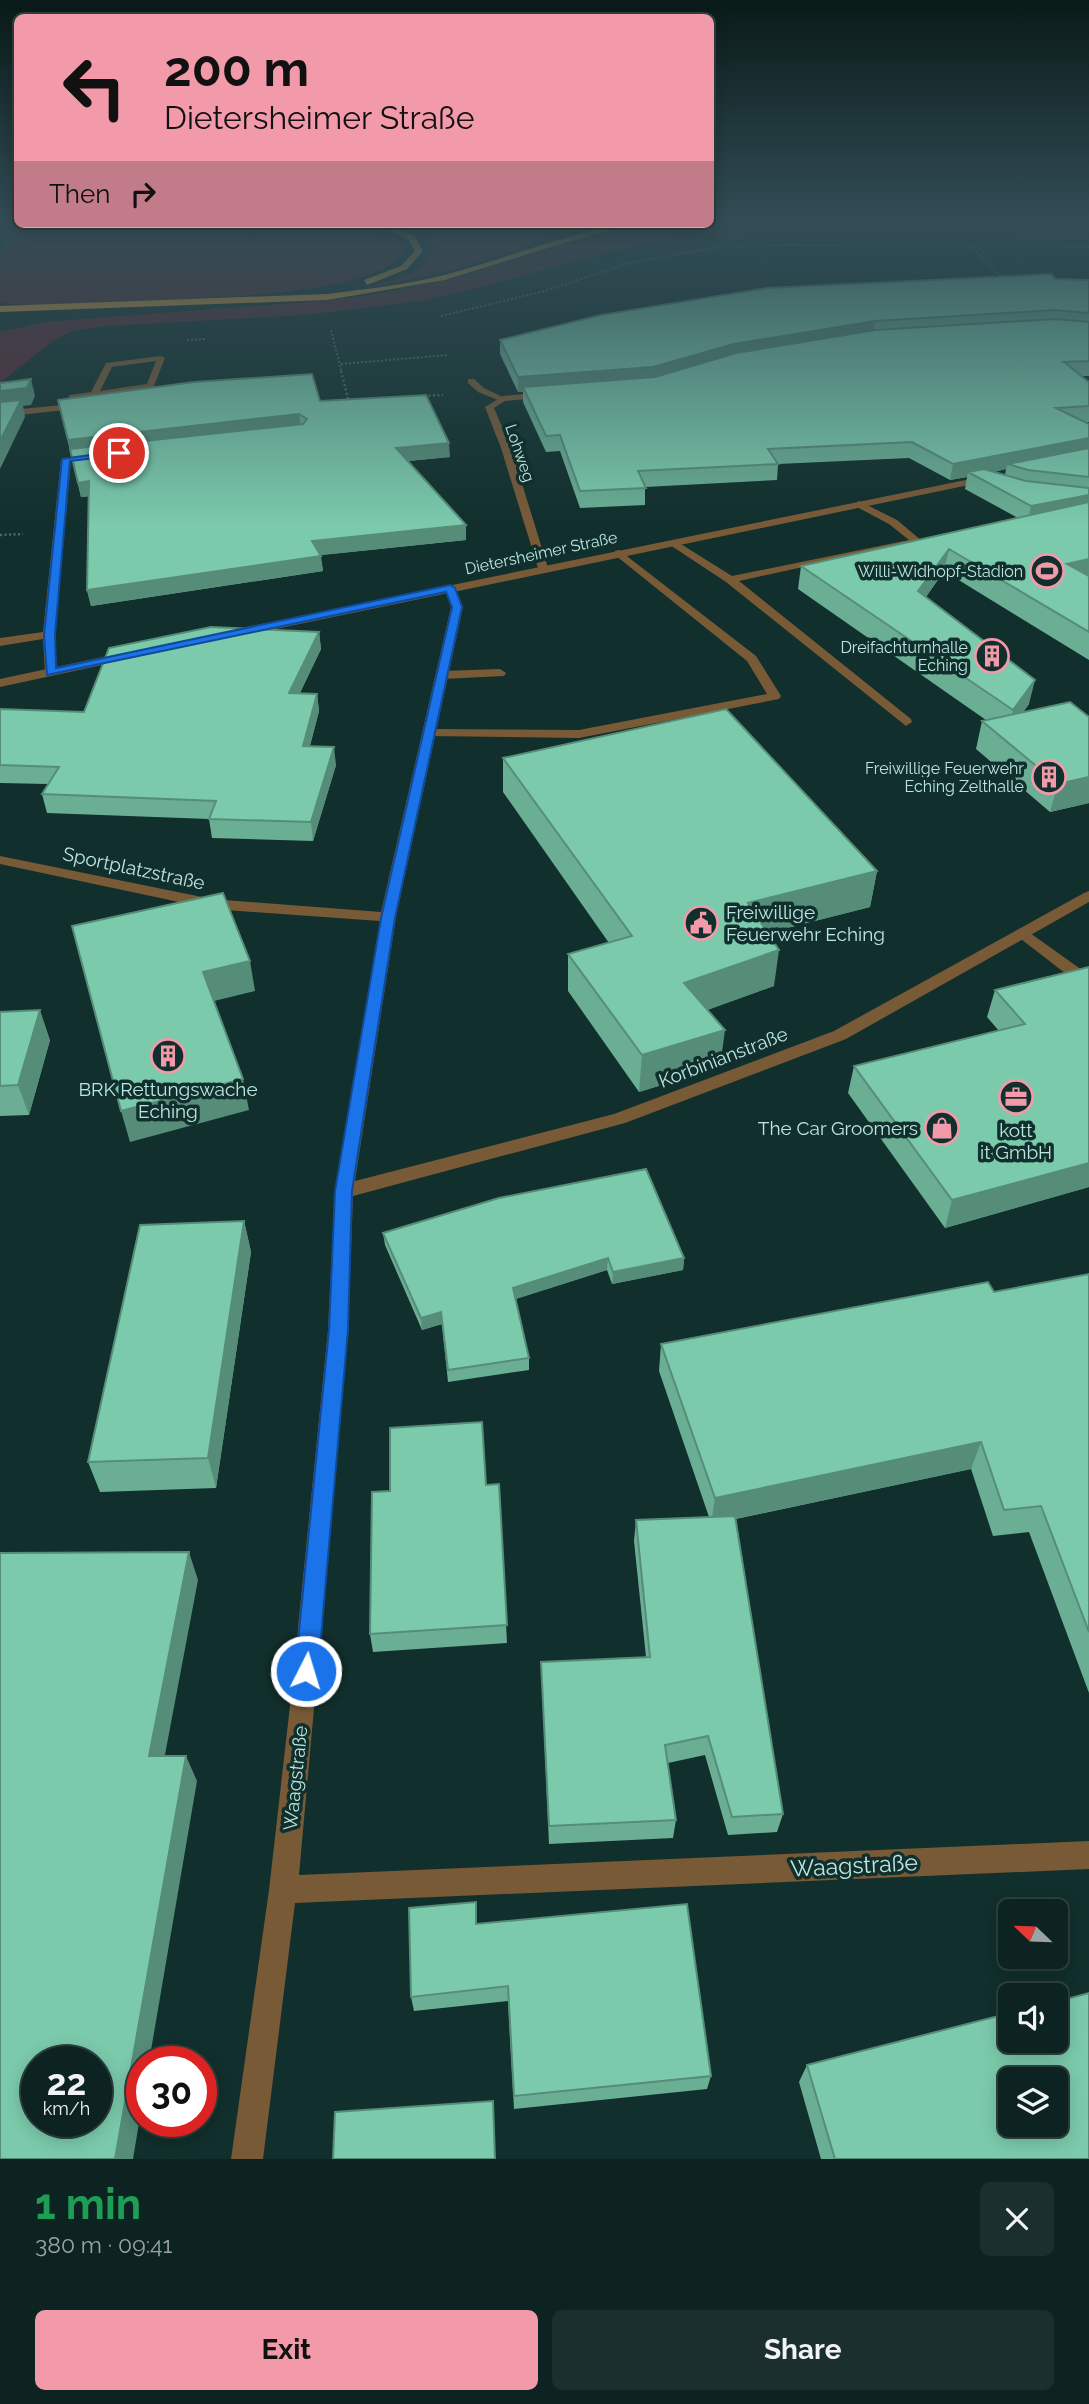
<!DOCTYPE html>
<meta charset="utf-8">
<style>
:root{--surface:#0d2321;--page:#1b2f2e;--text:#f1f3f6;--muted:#9aa4a5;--line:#2d403f;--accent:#f39aaa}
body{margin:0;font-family:Raleway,sans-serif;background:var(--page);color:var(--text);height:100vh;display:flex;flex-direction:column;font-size:26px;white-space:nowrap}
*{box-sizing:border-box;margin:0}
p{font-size:23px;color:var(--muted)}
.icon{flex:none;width:38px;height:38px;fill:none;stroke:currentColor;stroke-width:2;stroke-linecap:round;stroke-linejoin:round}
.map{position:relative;height:2159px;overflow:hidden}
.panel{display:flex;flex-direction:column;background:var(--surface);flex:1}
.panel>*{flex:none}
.hud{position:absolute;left:14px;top:14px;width:700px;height:214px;border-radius:10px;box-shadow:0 4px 18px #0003,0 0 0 2px var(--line);background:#f39aaa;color:#111;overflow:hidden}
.needle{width:46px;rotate:293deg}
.buttons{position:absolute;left:998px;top:1899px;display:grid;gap:14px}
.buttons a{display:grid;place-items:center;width:70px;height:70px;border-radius:10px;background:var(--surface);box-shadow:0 4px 18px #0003,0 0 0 2px var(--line);font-size:35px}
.speed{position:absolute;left:21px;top:2046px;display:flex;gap:14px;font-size:35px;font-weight:700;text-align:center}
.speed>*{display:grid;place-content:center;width:91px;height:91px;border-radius:50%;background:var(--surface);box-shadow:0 4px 18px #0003,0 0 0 2px var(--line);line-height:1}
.speed small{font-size:18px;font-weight:400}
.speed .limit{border:10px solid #d22;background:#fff;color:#111}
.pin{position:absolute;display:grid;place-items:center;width:60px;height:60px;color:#fff;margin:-30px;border:4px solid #fff;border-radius:50%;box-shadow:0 2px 7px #0007}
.me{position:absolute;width:77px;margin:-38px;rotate:5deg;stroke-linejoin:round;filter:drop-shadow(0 0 5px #0008)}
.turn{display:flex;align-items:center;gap:24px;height:147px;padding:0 35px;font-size:32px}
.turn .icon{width:91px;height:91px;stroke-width:2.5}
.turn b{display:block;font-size:49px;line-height:60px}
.then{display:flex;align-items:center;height:66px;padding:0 35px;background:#0003;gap:14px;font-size:26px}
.round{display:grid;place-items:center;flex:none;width:74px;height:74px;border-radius:10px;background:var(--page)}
.headline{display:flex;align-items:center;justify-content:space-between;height:119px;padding:0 35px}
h1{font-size:42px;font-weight:700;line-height:52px;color:#1e9e55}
.cta{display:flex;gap:14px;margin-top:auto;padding:14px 35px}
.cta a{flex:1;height:80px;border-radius:10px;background:var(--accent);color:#111;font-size:28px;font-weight:700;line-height:80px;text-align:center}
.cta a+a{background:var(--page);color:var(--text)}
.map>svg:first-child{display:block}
</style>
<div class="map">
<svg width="1089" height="2159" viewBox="0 0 1089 2159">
<rect width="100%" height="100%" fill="#112f2c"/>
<path fill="#5a2833" d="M711,222H1089V235L778,233L689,237L609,252L486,286L421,301L304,315L106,326L72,331L53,341L0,383V332L44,322L332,300L377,294L453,279L554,246L612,230L659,224Z
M13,223L355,224L398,239L404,251C380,297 194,298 144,300C99,302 55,307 11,304L0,302V254Z
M396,224H614L552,238L445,273L350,291C374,286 430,276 433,246C423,234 412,229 396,224Z"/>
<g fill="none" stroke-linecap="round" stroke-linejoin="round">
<path stroke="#496c68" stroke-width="2" stroke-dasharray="2 2" stroke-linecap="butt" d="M971,246L1004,280
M441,316L548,290L626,264L711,248L780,245L1089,247
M331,330L342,373
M187,340L206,339
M341,364L448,355"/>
<path stroke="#496c68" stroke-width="2.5" stroke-dasharray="2 2.5" stroke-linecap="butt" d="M341,371L349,402
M424,396L443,395
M0,535L23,534"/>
<path fill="#795a37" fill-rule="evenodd" d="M468,379H474L484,388L507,399L503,402L478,392L468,383Z
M859,501L897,520L922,541L739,581L911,719L912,722L906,726L726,582L667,543L676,541L732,576L909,540L889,524L855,506L854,504Z
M619,550L756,656L781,696L779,699L579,738L425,736L424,733L430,729L579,730L767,694L747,661L615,555V551Z
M500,669L506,673L504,676L442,679L436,675L442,671Z
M1023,928L1089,975V988L1083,987L1017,936L1015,933Z"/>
<path fill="#795a37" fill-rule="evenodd" d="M161,356L165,358L153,388L76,399L65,410L0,417V411L62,405L70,395L91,392L106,363ZM156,361L147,384L100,391L112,367Z
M544,392L547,397L505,401L494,408L511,448L548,568L543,571L538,568L501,448L485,407L503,396Z
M93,453L98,456L96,458L71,461L55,635L57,672L51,676L45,672L43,639L0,646V638L43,632L61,459Z
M450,585L456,588L463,607L396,917L355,1181L614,1114L834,1031L1084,893L1089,891V902L846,1039L625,1123L353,1196L348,1330L299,1875L1089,1841V1869L295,1903L263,2159H231L269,1890L291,1697L328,1330L335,1191L380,921L212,909L0,864V856L212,899L381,912L451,607L444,588Z"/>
<path fill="#795a37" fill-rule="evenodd" d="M990,475L995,478L993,480L232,638L226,634L232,630Z
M126,652L130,653V659L0,687V679Z"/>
<path fill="#e99b38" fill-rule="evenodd" d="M371,224H382L414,235L423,251L407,269L367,285L364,280L401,266L415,251L408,239Z
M621,224H637L564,243L445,280L327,300L0,312V306L327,294C366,289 406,285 444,275C504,259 561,236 621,224Z"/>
</g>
<path fill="#6aae94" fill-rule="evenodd" d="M1056,279L1089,280V376H1082L1089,382V422H1084L1089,424V660L944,571L926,597L1029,704L1023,712L1089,717V803L1050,812L976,749L982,721L986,720L798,589L801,566L1018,518L965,489L967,477L950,480L909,458L778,464L777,480L645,487V505L580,508L560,451L546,452L523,402V392H518L500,354V340ZM1006,469L1005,475L994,472Z
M58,400L320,401L450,457L408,461L466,540L320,555L323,571L91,606L87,590L89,496L81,497Z
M319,632L321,649L300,693L317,694L319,711L310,746L336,765L313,841L212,838L209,819L47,813L42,794L48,784L0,783V709L84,712Z
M503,758L877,871L870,907L768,933L774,986L707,1010L720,1067L639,1092L568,991V954L609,943L503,792Z
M1089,967V1187L945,1228L848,1093L854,1066L999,1031L987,1017L995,990Z
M0,1012L50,1040L29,1115L0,1116Z
M244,1221L251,1252L216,1488L100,1492L88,1462Z
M383,1233L684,1258L683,1270L612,1284L607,1270L515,1299L529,1358V1370L448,1382L442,1324L422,1330L385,1245Z
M1089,1274V1693L1029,1532L993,1536L971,1469L736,1519L783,1814L777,1832L728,1835L705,1755L668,1763L676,1820L673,1838L549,1844L541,1662L646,1657L634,1541L636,1520L709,1517L659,1371L661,1344L994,1292Z
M499,1484L507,1643L373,1652L370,1634L486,1485Z
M477,1924L711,2076L707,2089L514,2109L508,2001L414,2011L411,1997Z
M807,2065L1089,2159H821L799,2082Z"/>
<path fill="#568d78" d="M875,321L873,335L653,382L523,387V392H518V377Z
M31,379L35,396L31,405L23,406L25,417L0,469V391Z
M299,414L301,427L71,453L68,440Z
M1089,438V453L1008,464L1006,469L975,476L968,472L967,477L950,480L953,464Z
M449,443L450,457L397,462L396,448Z
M89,481L92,496L81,497L78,483Z
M1089,495V511L1027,523L1031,506Z
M466,525V540L313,556L312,541Z
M949,549L944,571L914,614L918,591Z
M321,556L323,571L91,606L87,590Z
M1089,559V580L1067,564Z
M319,632L321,649L291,711L289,693Z
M1035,680L1029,704L1007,735L1013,710Z
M317,694L319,711L305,764L303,746Z
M334,747L336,765L313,841L311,822Z
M1089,777V803L1050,812L1058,784Z
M877,871L870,907L743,939L748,903Z
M779,950L774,986L680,1020L684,983Z
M250,961L255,991L210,1002L203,972Z
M40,1010L50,1040L29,1115L18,1085Z
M725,1030L720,1067L639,1092L642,1055Z
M243,1079L249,1110L130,1142L121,1111Z
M1089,1163V1187L945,1228L952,1200Z
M244,1221L251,1252L216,1488L208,1458Z
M608,1258L607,1270L513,1300V1288Z
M684,1258L683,1270L612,1284L613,1272Z
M441,1312L442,1324L422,1330L421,1318Z
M981,1442L971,1469L711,1524L715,1498Z
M189,1552L198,1580L160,1781L149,1756Z
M186,1756L197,1781L149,2062H142V2105L133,2159H115Z"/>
<path fill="#7bcaac" stroke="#568d78" stroke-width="2" fill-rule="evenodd" d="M1051,274L1056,279L1089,280V313L1055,310L875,321L734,344L653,367L518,377L500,340L601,315L767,288Z
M1055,319L1089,322V361L1064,362L1089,382V406L1056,408L1089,424V438L953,464L912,442L768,449L778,464L638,471L646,488L580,491L560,435L546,436L523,387L655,377L736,353L875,330Z
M312,374L320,401L426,395L449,443L396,448L466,525L312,541L321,556L87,590L89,481L78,483L70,449L303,424L307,419L299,414L68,440L58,400L194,382Z
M31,379L27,388L0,391V383Z
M21,400L0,441V402Z
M1089,448V477L1028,470L1008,464Z
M984,469L1026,481L1089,488V495L1031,506L968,472Z
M1089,502V559L1067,564L1089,576V632L949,549L918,591L1035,680L1013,710L801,566Z
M211,627L319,632L289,693L317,694L303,746L334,747L311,822L209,819L216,801L42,794L59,767L0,765V709L84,712L109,648Z
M1070,702L1089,717V777L1058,784L982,721Z
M726,709L877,871L748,903L779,950L684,983L725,1030L642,1055L568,954L632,936L503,758Z
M223,893L250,961L203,972L243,1079L121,1111L72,926Z
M1089,967V1163L952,1200L854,1066L1025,1024L995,990Z
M40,1010L18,1085L0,1086V1012Z
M646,1169L684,1258L613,1272L608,1258L513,1288L529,1358L448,1370L441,1312L421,1318L383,1233L499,1198Z
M244,1221L208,1458L88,1462L140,1225Z
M1089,1274V1632L1041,1506L1004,1510L981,1442L715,1498L661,1344L988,1282L994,1292Z
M482,1422L486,1485L499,1484L507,1625L370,1634L372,1492L390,1491V1428Z
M735,1516L783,1814L732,1817L708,1736L665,1745L676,1820L549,1826L541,1662L650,1657L636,1520Z
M189,1552L149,1756H186L115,2159H0V1553ZM37,2062H96V2121H37Z
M476,1902V1924L687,1904L711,2076L514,2096L508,1986L411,1997L409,1908Z
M1089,1993V2159H835L807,2065L1010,2013V2040H1055V2002ZM1010,2079H1055V2124H1010Z
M493,2101L495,2159H333L335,2112Z"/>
<linearGradient id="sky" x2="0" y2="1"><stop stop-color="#091a18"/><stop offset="0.42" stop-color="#324d56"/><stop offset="1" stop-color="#324d56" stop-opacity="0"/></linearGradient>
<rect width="1089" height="525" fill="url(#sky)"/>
<path fill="#1a73e8" stroke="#114b97" stroke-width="2" d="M119,451L122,455L70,461L55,635L56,668L450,585L455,588L462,607L395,918L352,1191L348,1330L318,1671L314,1679L306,1682L298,1679L295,1671L329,1330L335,1191L381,918L452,607L446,592L47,675L44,635L62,459Z"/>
<defs>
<g id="stadium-ring" transform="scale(1.75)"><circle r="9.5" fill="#112f2c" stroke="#f39aaa" stroke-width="1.5"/><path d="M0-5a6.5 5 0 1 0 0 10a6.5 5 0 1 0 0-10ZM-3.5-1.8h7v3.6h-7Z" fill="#f39aaa"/></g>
<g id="building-ring" transform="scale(1.75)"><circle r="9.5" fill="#112f2c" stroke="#f39aaa" stroke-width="1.5"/><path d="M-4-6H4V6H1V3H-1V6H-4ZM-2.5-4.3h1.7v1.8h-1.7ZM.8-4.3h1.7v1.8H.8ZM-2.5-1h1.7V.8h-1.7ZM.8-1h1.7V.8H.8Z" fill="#f39aaa"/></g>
<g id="civic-ring" transform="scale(1.75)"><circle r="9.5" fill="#112f2c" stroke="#f39aaa" stroke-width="1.5"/><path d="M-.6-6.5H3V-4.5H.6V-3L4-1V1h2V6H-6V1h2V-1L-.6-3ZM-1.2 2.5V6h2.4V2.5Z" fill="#f39aaa"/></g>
<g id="office-ring" transform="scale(1.75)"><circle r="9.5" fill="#112f2c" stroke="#f39aaa" stroke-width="1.5"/><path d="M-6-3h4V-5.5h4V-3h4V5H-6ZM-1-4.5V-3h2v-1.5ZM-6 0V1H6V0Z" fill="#f39aaa"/></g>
<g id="shop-ring" transform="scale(1.75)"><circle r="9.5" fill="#112f2c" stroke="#f39aaa" stroke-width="1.5"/><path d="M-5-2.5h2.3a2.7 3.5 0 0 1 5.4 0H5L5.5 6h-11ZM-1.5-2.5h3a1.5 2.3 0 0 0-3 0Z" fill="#f39aaa"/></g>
</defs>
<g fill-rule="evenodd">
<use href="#stadium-ring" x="1047" y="571"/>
<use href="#building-ring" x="992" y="656"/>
<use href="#building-ring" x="1049" y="777"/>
<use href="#civic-ring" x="701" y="923"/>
<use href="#building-ring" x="168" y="1056"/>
<use href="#office-ring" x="1016" y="1097"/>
<use href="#shop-ring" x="942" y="1128"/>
</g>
<g text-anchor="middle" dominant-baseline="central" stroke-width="7" stroke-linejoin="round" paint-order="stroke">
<g font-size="16" fill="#bae5e0" stroke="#112f2c">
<text transform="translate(520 453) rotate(71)">Lohweg</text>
<text transform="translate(541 553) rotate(-12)">Dietersheimer Straße</text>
</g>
<g font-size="16" fill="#bae5e0" stroke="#112f2c" text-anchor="end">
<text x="1023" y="571">Willi-Widhopf-Stadion</text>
<text x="968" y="647">Dreifachturnhalle<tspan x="968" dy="18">Eching</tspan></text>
<text x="1024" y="768">Freiwillige Feuerwehr<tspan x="1024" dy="18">Eching Zelthalle</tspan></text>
</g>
<g font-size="19" fill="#bae5e0" stroke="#112f2c">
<text transform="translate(134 868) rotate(12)">Sportplatzstraße</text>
<text transform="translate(723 1057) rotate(-21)">Korbinianstraße</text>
<text transform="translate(295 1778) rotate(-84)">Waagstraße</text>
</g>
<g font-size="19" fill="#bae5e0" stroke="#112f2c">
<text x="726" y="912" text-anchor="start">Freiwillige<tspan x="726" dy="22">Feuerwehr Eching</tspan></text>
<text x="168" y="1089">BRK Rettungswache<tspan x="168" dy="22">Eching</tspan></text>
<text x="918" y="1128" text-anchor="end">The Car Groomers</text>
<text x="1016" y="1130">kott<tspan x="1016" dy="22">it GmbH</tspan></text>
</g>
<g font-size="23" fill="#bae5e0" stroke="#112f2c">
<text transform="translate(854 1865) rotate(-3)">Waagstraße</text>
</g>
</g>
</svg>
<div class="buttons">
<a><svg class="needle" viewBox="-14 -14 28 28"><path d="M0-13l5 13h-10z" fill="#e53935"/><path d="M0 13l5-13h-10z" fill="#9aa4a5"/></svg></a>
<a><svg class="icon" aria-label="sound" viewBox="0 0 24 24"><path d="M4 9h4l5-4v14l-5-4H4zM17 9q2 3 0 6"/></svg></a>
<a><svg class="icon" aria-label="layers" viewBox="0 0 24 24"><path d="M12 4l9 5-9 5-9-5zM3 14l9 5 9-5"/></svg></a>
</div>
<div class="speed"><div>22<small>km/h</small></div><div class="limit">30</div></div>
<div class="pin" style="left:119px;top:453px;background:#d93025"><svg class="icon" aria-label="arrive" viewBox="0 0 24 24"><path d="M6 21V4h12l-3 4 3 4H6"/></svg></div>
<svg class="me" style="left:306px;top:1671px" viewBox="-20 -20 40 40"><circle r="17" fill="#1a73e8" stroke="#fff" stroke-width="3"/><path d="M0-11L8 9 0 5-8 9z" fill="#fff"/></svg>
<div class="hud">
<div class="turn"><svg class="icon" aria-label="left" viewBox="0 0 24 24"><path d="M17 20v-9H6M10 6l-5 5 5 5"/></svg><div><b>200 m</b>Dietersheimer Straße</div></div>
<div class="then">Then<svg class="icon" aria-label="right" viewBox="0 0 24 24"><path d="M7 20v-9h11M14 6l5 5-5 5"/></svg></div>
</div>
</div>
<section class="panel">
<div class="headline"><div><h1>1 min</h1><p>380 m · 09:41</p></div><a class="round"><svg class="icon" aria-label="close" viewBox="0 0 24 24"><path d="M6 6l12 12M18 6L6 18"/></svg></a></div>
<div class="cta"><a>Exit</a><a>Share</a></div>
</section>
